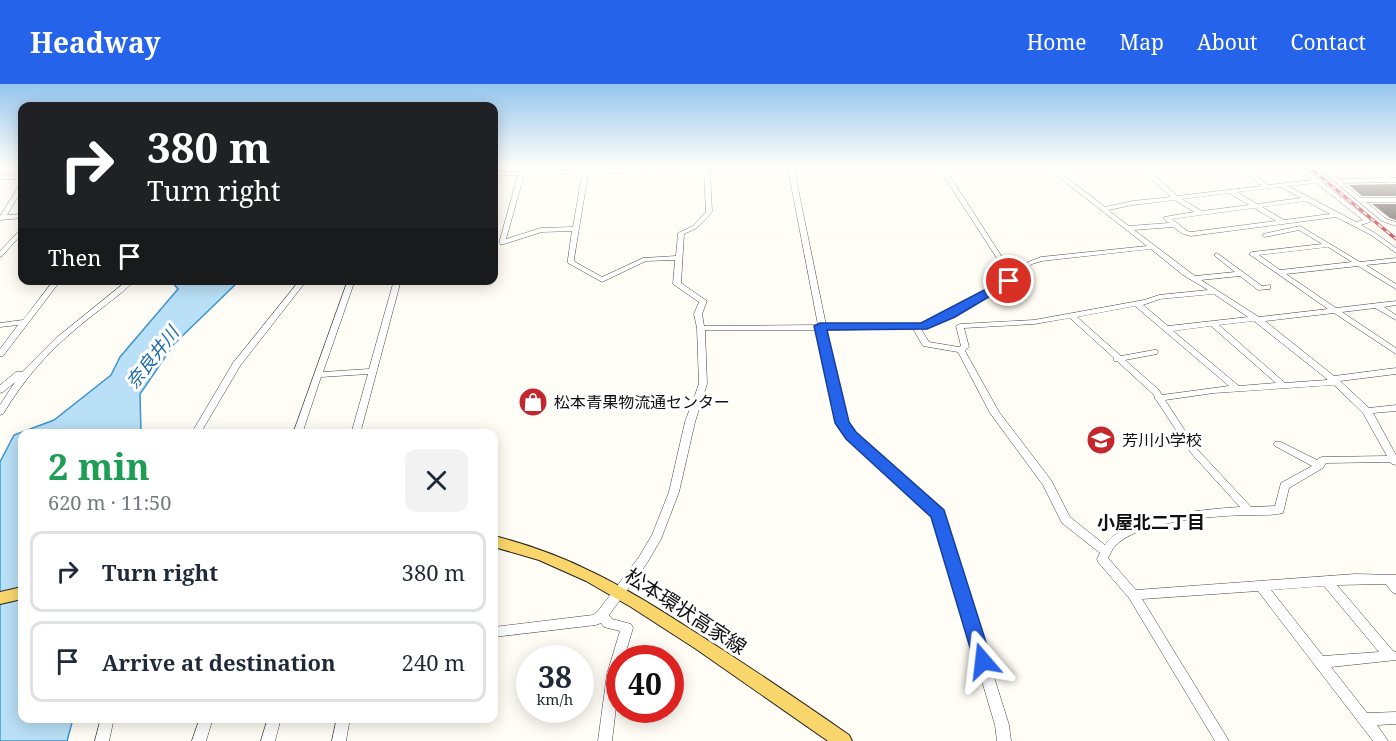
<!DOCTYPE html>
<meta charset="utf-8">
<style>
:root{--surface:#fff;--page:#f2f2f3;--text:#1f2937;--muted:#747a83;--line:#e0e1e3;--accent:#2563eb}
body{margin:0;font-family:"Noto Serif","Noto Sans JP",serif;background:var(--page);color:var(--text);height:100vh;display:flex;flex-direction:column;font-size:22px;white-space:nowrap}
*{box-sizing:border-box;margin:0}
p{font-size:20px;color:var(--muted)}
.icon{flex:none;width:33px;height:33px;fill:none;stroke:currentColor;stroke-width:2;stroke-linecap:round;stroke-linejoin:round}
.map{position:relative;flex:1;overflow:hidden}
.details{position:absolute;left:18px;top:345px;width:480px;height:294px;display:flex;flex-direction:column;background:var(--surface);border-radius:12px;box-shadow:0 3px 15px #0003}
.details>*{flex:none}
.guide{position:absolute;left:18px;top:18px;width:480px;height:183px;border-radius:12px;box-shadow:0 3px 15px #0003;background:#202124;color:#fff;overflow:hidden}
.speed{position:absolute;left:516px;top:561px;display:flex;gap:12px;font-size:30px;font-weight:700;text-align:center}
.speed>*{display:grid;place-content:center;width:78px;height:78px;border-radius:50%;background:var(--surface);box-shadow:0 3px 15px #0003;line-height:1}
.speed small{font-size:15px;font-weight:400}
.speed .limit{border:9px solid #d22;background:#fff;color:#111}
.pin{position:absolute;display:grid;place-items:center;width:51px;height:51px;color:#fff;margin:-26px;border:3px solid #fff;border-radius:50%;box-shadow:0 2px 6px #0007}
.me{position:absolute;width:66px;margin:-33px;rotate:343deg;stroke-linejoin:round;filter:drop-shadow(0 0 4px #0008)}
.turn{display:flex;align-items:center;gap:21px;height:126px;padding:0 30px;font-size:27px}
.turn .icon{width:78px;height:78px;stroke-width:2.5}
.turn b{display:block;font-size:42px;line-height:51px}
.then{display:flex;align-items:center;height:57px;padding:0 30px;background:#0003;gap:12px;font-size:22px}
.round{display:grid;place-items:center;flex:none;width:63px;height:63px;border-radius:12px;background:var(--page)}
.head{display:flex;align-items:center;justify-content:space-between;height:102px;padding:0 30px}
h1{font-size:36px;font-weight:700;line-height:45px;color:#1e9e55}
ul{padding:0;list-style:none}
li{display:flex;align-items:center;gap:18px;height:81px;margin:0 12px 9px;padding:0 18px;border:3px solid var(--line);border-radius:12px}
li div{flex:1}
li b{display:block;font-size:22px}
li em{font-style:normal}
header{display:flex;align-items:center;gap:36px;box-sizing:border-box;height:84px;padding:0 30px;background:var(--accent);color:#fff}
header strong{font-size:28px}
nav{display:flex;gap:33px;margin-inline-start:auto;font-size:21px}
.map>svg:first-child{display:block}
</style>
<header>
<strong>Headway</strong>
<nav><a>Home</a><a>Map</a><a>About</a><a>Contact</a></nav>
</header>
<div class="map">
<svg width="1396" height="657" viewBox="0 0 1396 657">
<rect width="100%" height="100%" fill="#fffdf5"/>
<path fill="#b9e0f7" stroke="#3f96cf" stroke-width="1.5" d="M171,197H239L174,260L140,310L141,349L22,350V634L73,635L67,657H0V378L14,351L54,336L111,291L120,273L178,205Z"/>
<path fill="#5a524d" d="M1396,100V112H1362L1349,101Z
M1372,120H1396V136L1390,134Z"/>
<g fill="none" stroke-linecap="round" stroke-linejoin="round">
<g stroke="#444" stroke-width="1">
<path id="minor" d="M583,83H589L588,86L702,83H798L794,85L826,241H922L1009,193L938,83H944L1013,190L1028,178L1041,173L1147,162L1046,83H1053L1105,123L1133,117L1171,113L1139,83H1146L1177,112L1262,102L1238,83H1245L1268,101L1312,96L1296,83H1303L1370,136V138L1361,141L1375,149L1396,164V169L1371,151L1336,133L1191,152L1183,150L1173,143L1134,146L1195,192L1235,188L1215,172V170L1217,169L1262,202L1270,201V205L1258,206L1240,192L1201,196L1259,233L1328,225L1249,170L1252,168L1322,160L1299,146L1265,153L1262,151L1263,150L1300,142L1360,178L1396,174V178L1366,181L1396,200V205L1358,182L1286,190L1336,224L1396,217V221L1384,223L1396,231V236L1375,224L1342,228L1396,264V270L1334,229L1265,237L1334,292L1396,284V290L1340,297L1369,324L1396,321V327L1373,329L1396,371V381L1392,380L1390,378L1326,379L1323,384L1289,404L1283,429C1270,432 1254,431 1241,431C1208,433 1139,437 1115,462C1112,465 1110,471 1108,474L1136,506L1355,490L1396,491V510L1392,508L1386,500L1337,501L1393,567L1396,568V576L1331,583L1367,629L1396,628V640L1377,641L1388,657H1373L1258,507L1142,515L1229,657H1215L1129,514L1098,478L1097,475L1100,469L1062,439L1043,401L990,329L958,268L923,262L913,245L827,246L844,335L854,349L943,430L1009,641L1011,657H997L995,641L933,432L848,353L835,335L819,246H705L707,300L695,338L679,408L661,455L647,479L609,531L612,535L631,540L633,544L624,574H620V589L612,657H598L607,590L620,547L604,543L601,539L596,541L494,553V543L593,531L598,527L639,473L652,451L669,408L685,338L699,300L697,244L694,230L699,218L673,200L675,176L646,177L602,198L568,179V175L572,147L542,148L504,160H500L499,159L518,91L494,92V88H519L522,84L524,85V88L583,86ZM788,85L818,241L704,242L702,230L707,217L681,199L684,150L697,144L712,128L710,87ZM704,87L706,128L693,142L678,149L676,172L643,174L602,193L575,178L574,175L588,90ZM582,90L573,143L541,144L506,155L524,91ZM1316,99L1363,136L1356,138L1288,102ZM1280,103L1301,114L1257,120L1237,108ZM1229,109L1249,121L1202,127L1182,115ZM1175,116L1194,128L1164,133V135L1169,139L1129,142L1108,126L1133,121ZM1306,117L1330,130L1284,136L1262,123ZM1254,124L1276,137L1191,148L1187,147L1172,135ZM1328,163L1352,178L1280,186L1259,171ZM1151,165L1183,191L1208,206L1159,211L1144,216L1034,236L960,240L956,242L961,262L959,263L929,258L921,245H926L1012,199L1032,180L1042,177ZM1214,210L1248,233L1168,242L1143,221L1160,215ZM1135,222L1229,302L1162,311L1159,306L1125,276L1157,270L1158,268L1157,266H1154L1121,272L1077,233ZM1070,234L1114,274V277H1117L1153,310L1155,313L1154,314L1157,317L1191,369L1240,423C1208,425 1123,432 1105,461L1070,433L1051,396L999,328L965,267L969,263L964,244L1034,240ZM1254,237L1327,295V296L1285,299L1219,241ZM1211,242L1276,299L1239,302L1173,247ZM1334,301L1363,329L1387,372L1322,373L1319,374L1317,376L1281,358H1275L1273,360L1275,362L1312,382L1281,399L1275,422L1251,423L1197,365L1165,316L1214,309ZM1324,502L1379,568L1323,572L1271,506Z
M1317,83H1324L1338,95L1384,94L1367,83C1380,83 1385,94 1396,94V98L1343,99L1361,114H1396V118H1366L1386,135L1396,138V142L1382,137Z
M0,91H22V95H0Z
M22,100V106L7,131L22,130V134L0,136V132L19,102Z
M22,145V150L2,172L0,173V167L20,146Z
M54,196H61L3,272H0V265L18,241L0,243V239L23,236Z
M128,196H136C118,213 97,227 78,243C46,270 25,294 3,330L0,331V321L15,298L3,308L0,309V301L16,288H22L56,254Z
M300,196H307L240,282L200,350H191L233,279Z
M348,196H355L323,288L369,285L394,196H401L360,350H351L368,290L321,293L302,350H293Z
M101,634H114L109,657H95Z
M200,634H213L206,657H192Z
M268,634H281L275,657H261Z
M337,634H350L346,657H332Z"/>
</g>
<g stroke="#222" stroke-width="2">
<path id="major" d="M494,452C568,470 627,504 690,545C744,579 797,615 849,651L852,657H828L696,565L631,523L586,497L539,476L494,463Z
M22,503V515L0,520V508Z"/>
</g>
<use href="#minor" fill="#fff" fill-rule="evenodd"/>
<use href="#major" fill="#f9d66b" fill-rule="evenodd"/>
<g stroke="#c4262e" stroke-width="3">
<path id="rail" d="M1309,83L1396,155"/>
</g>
<use href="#rail" stroke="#fff" stroke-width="1.5" stroke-dasharray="5" stroke-linecap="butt"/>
</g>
<linearGradient id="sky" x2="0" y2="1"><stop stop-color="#95c6ee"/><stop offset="0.47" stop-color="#fffefa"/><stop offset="1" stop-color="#fffefa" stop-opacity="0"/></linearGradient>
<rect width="1396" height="175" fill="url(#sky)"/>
<path fill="#2563eb" stroke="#184099" stroke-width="1.5" d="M1009,193L1012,194V199L955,233L927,245L827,246L849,338L856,348L944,426L992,577L990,583L983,586L977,583L974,577L931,433L846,355L835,339L814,242L820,239H921Z"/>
<defs>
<g id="shop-disc" transform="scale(1.5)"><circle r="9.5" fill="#c4262e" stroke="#fff"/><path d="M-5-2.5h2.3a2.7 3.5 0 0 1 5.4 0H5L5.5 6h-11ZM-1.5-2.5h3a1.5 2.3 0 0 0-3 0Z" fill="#fff"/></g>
<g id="school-disc" transform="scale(1.5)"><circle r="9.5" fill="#c4262e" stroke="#fff"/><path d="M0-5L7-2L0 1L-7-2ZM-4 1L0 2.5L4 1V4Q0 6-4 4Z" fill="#fff"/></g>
</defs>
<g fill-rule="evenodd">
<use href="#shop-disc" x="533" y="318"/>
<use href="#school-disc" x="1101" y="356"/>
</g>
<g text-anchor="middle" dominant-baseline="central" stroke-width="6" stroke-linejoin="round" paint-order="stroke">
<g font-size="16" fill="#111" stroke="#fff" text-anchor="start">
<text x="554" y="318">松本青果物流通センター</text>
<text x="1122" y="356">芳川小学校</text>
</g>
<g font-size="18" font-style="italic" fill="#1768a6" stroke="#fff">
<text transform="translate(152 273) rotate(-52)">奈良井川</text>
</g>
<g font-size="18" font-weight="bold" fill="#111" stroke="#fff">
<text x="1151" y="438">小屋北二丁目</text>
</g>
<g font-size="20" fill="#111" stroke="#fff">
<text transform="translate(686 527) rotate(33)">松本環状高家線</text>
</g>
</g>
</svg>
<div class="speed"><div>38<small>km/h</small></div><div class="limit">40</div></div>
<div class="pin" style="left:1009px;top:197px;background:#d93025"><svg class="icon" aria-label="arrive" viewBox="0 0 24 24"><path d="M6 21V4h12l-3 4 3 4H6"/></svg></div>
<svg class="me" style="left:983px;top:577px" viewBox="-20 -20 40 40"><path d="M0-17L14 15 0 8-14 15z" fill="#2563eb" stroke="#fff" stroke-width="4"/></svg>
<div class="guide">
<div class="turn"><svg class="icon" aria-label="right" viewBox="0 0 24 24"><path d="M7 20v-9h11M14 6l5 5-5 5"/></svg><div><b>380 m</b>Turn right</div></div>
<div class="then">Then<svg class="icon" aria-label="arrive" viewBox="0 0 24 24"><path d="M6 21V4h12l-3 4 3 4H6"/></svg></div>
</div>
<section class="details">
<div class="head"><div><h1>2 min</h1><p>620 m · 11:50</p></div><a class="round"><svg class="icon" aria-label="close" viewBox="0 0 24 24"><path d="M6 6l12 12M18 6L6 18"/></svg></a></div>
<ul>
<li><svg class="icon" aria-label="right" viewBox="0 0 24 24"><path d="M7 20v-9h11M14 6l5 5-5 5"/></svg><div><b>Turn right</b></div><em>380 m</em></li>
<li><svg class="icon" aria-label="arrive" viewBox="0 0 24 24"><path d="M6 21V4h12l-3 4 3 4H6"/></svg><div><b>Arrive at destination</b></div><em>240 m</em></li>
</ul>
</section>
</div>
